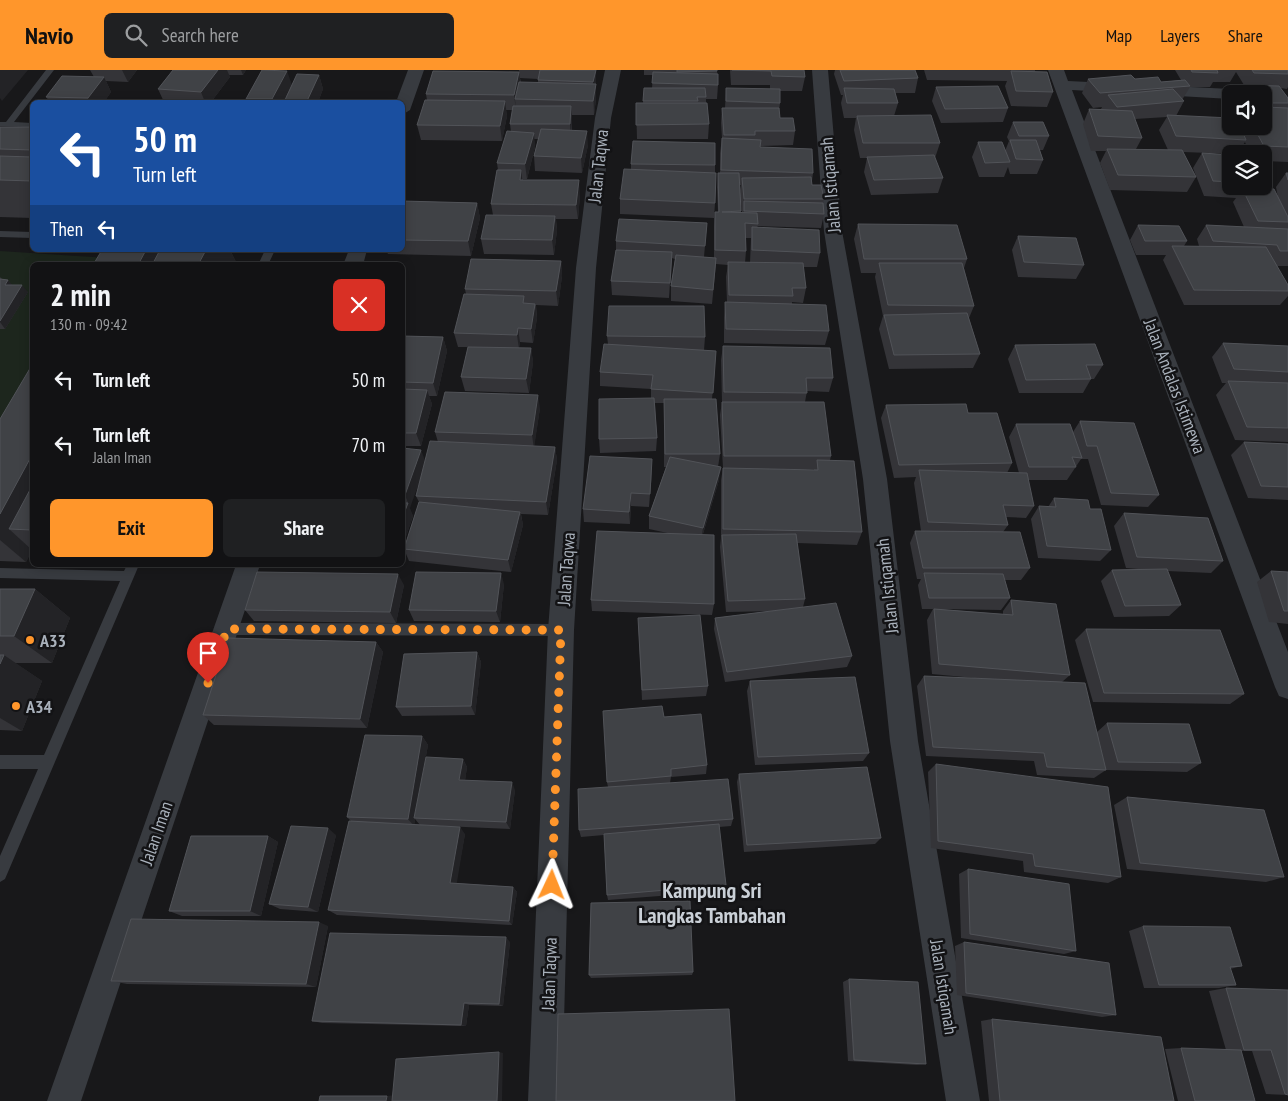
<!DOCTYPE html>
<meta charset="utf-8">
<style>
:root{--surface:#121214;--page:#1f2022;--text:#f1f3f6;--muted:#9c9ea0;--line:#313234;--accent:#ff962b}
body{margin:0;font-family:"PT Sans Narrow",sans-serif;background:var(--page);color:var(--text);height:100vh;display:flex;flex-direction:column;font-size:19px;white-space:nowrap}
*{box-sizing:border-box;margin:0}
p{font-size:16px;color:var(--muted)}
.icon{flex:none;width:28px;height:28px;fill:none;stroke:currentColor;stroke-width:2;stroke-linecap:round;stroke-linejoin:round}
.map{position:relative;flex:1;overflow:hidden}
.side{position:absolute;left:30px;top:192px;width:375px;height:305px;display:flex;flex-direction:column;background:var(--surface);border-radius:8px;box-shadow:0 2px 12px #0003,0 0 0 1px var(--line)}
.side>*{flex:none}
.guide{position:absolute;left:30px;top:30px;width:375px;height:152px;border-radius:8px;box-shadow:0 2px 12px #0003,0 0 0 1px var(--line);background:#1a4fa0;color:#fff;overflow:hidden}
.tools{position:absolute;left:1222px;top:15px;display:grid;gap:10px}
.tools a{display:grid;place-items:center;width:50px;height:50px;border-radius:8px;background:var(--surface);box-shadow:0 2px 12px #0003,0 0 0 1px var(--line);font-size:25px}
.pin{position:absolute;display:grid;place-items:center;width:42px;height:42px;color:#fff;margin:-51px -21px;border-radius:50% 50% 50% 0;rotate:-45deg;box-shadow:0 0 5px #0007}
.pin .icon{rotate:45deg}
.me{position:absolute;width:55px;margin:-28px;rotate:2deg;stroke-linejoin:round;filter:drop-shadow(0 0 4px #0008)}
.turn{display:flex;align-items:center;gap:18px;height:105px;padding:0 20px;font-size:22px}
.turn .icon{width:65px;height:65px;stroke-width:2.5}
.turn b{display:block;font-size:35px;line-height:42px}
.then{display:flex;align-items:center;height:48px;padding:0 20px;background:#0003;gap:10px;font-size:19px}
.round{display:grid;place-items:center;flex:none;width:52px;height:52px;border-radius:8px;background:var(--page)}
.summary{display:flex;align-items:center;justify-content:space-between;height:85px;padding:0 20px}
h1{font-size:30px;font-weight:800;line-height:38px}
.cta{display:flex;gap:10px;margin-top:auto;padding:10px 20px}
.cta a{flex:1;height:58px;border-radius:8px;background:var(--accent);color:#111;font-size:20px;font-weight:800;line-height:58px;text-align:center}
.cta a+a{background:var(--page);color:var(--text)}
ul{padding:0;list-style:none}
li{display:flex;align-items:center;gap:15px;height:65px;padding:0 20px}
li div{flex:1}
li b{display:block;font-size:19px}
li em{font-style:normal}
header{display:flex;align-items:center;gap:30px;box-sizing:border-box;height:70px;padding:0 25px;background:var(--accent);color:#111}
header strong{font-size:24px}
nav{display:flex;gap:28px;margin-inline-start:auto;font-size:18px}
.search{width:350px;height:45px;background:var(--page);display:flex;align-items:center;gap:12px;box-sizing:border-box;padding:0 18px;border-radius:8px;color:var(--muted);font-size:19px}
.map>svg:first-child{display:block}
</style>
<header>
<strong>Navio</strong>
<div class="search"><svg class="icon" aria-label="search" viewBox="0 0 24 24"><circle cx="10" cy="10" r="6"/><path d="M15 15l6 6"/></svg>Search here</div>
<nav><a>Map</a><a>Layers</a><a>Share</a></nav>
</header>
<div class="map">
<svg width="1288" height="1031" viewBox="0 0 1288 1031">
<rect width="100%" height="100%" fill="#18181a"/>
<path fill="#1d261d" d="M0,181L108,188L103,195H32V319L0,376Z"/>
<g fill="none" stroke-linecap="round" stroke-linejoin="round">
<path fill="#383b40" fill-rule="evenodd" d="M46,0H54L14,52L32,53V57L0,56V52H6Z
M0,161L32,162V168L0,167Z
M265,180H275L268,195H258Z
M127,495H139L5,809L0,812V786L38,699H0V685H44L120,511L0,508V498L124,501Z
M227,553L561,554L566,556L567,560L566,564L561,566L227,565L222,563L221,559L222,555Z"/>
<path fill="#383b40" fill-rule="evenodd" d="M408,0H424L410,40L402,45V32H396Z
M605,0H621L611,48L596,198L574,560L562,1031H528L548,560L576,198L595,48Z
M812,0H828L842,161L887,409L918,671L980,1031H946L890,671L863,409L824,161Z
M1048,0H1064L1068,11L1231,19L1239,24H1231V29L1072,20L1288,582V629L1279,626L1275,617Z
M349,180H367L363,195H343Z
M236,495H260L81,1031H47Z"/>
</g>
<path fill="#343438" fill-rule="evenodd" d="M90,0H137L128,12L106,11L111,22L104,32H50L46,27L94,7Z
M173,0H246L243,5H229L230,7L211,32H164L158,19Z
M519,0H596V29L594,45H572V60L588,75L582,103L535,101L534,86L538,69H534L535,77L527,109H523V110L580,125L578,149H556L557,160L554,185L484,184L481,169L493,145L491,134L498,100L497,93L511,62L510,54L513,40H506L507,46L502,71L421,70L417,55L427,30L426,24L519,2ZM520,8L538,9V13L521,12Z
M644,0H717L718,15L717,29H706V33L709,54L708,69H637L636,33H643L644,18H652L653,5H644Z
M730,0H804L805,7L802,21H780V33L779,41L780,48L795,61L793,75L760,76V77L813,103L812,111V115L824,129L823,133L824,144L821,158L758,156L757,157L820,183L817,197H803L806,218L803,233L792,232V234L829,261L825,275L724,273V247L725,232H727L726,207L728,195L716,194L712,234L671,231V216L675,189L672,188L669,228L612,225L611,211L616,181V171L707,153L704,187L714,188V156L715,142H718L717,117L718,103H720V83L722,68L721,53L722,38H725L726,18L770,19V15H731ZM740,115H741L740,122L742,142H741ZM746,168H751L750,193H745L746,181Z
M835,0H915L918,8L915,23H895L898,33L894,46L940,73L935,88L943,108L938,123L871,125L864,102L867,88H860L854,60L856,48H844L841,33L843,25H841L834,4Z
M924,0H1035V2L1053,22L1047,37L1011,36L1005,16L1007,11L927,10Z
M1175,0H1288V17L1287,19L1281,18L1288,28V92L1264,91V84H1250L1245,72L1237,84L1183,82L1196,107L1187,122L1110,120L1100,93L1106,81H1091L1083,54L1089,39H1101L1102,37L1093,38L1082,23L1088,9H1135L1161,12L1181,10ZM1236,2L1244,15H1240L1235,24H1264V56H1231L1176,46L1184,31L1182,30L1190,17H1210L1213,12H1230ZM1167,47L1159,60L1168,80L1136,79L1142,68L1135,49Z
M319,5L323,19L318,32H286L285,30L288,24L283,32H248L246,29L292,15Z
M936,17L1008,38L1003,52L941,53L932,31Z
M1013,52L1049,66L1043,80H1040L1043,90L1037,104H1010L1008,97L1004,107H979L972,87L978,72L1005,81L1009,71L1007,67Z
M0,57H32V148L0,147Z
M1202,83L1231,85V116H1256L1254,118L1278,128L1276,117L1286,103H1288V196H1277L1288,215V226L1280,235H1184L1163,190L1166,185H1136L1130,170L1138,155L1187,171L1184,176H1199L1197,169L1206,155L1244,157L1233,132L1236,128L1204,126L1193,98Z
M631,94L715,95V133L714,148L620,144V129L631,99Z
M402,131L477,133L480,148L471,186L388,184L386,180H402Z
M858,154L967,189L964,198L974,236L969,248L980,284L973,298L889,299L879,259L883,246L875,207L876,203H861L854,169Z
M1018,166L1084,195L1076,209L1018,207L1012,180Z
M102,180H242L241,183L231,182L236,192Z
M561,191L562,206L558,236L536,235L537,248L533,273L520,272L519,278H531L533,292L529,323L465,321L461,307L468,277H458L454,263L466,224L465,219Z
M0,207L2,209L8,210L12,215L28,222L5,259H0Z
M402,266L443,267L447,281L437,326H429L432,334L421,376H402Z
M607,266L705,267L704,280L716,281L712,329L720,384L718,397L719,410L703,464L714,534L712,545L592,541L591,530L672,464L649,459V446L666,397H664V333H655L657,368L656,381L600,383L599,369L651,328V319L600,316V302L608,274Z
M1223,273L1288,276V372L1235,370L1216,325L1226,313H1222L1212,287Z
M1015,275L1103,295L1094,309H1091L1083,323H1019L1008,289Z
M723,276L833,308L829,322L807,321L805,332L831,386L830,390L862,462L857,475L797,473L805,529L803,537L852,586L847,597L725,612L714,559L715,548L770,541L726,542L720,477L721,468V410L723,398L720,345L722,332L721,290ZM775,399H814V400Z
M32,295V480L26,492L0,491V349Z
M886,335L968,343L1012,393L1007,403H1019L1009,367L1016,354L1073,362L1080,351L1159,425L1148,437L1101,435L1088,389H1081L1067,410H1028L1034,436L1026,448L1006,447L1008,455L1003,462L1030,498L1021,510H1005L1010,528L1001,540L940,539L1003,544V541L1011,530L1070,605L1062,612L1097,662L1107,653L1201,693L1187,702L1106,700L1104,694L1106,700L1094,708L1037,705L1034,691L926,686L917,616L924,606L985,609L932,604L927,550L933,539H922L918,515L921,509H917L910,473L915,461H921L914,413L916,407L894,408L881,348Z
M540,338L534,376L555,377L557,390L548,445L521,444L523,455L511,502L409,491L404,479L419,432L416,426L423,402L409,438L413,446L402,478V378L425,392L438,372L435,362Z
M1244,372L1288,374V430L1248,428L1231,385Z
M652,402L649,437L631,436L630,454L584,452L583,439Z
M1054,428L1090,439L1111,480L1100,491L1038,488L1031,449L1039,436L1048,437Z
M1124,443L1223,491L1211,503L1167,501L1181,535L1169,546L1114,547L1101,511L1112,500L1138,499L1126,498L1114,456Z
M1271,501L1288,502V554L1269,552L1257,512Z
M504,514L500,552L414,551L409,540Z
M404,515L396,553L254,551L245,540Z
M0,519H35L70,548L52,593H15L42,611L22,661L0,660Z
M638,548L708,616L706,626L642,630Z
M1086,559L1244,624L1230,634L1093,632L1075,570Z
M376,572L383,582L367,658L214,655L203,645Z
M477,582L481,592L475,645L402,646L396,637Z
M750,611L869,683L863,691L755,695L747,621Z
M664,647L707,695L706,704L671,707L670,713L733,749L731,756L719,757L726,815L724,821L608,830L607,825L604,765L581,767L579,760L608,717L607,712Z
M422,666L428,675L422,707L463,689L467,697L465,710L515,720L510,759L420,755L415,749L414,755L465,764L456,813L513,817L517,822L512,855L337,845L328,840L351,751L347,747Z
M936,694L1121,807L1108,813L1024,802L1023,791L931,778L928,702Z
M739,704L881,768L875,774L744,782L737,712Z
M1127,727L1284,807L1266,812L1127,799L1114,735Z
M336,765L318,842L280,839L269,834Z
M268,766L278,772L261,846H182L169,841Z
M968,799L1076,881L1064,884L961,868L959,804Z
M328,856L316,917L127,914L111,911Z
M1143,856L1242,896L1230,899L1236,915L1219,918H1144L1129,861Z
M510,872L503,936L469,935L466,956L322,953L312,951Z
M964,872L1116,945L1102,947L957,925L955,876Z
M693,902L692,905L591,908L589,905Z
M849,909L926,994L917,995L848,991L843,912Z
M1226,918L1288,920V1025L1266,1024L1252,981H1241L1255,1031H1178L1165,979L1181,978L1226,980L1209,921Z
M992,949L1174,1031H989L981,951Z"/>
<path fill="#232326" d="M0,0H28L2,31L0,28Z
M122,0H137L128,12Z
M218,0H227L230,7L211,32H205L201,22Z
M241,0H246L243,5Z
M596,0V29L594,45L593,12Z
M287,1L292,15L283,32H274L272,29Z
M519,2L521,17L515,29L516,40L514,25Z
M319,5L323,19L318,32H308L307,31Z
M104,7L111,22L104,32H91L88,28Z
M505,31L507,46L502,71L500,56Z
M571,36L572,50L571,69L570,54Z
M587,61L588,75L582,103L581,88Z
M534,63L535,77L527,109L525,94Z
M521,100L523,115L520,110Z
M579,110L580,125L578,149L576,135Z
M477,133L480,148L471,186L468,171Z
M555,146L557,160L554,185L552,170Z
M146,180H177L180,195H138Z
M206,180H230L236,192L235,195H198Z
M672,182V197L669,228L670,213Z
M561,191L562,206L558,236L556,221Z
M8,210L14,217L5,215Z
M22,215L28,222L5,259L0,252V251Z
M535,234L537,248L533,273L531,259Z
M518,258L520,272L519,279L517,265Z
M443,267L447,281L437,326L433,313Z
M531,278L533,292L529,323L526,309Z
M427,320L432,334L421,376L416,363Z
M538,325L540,338L534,379L532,365Z
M555,377L557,390L548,445L546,432Z
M421,380L426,393L410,438L405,425Z
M32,385V460L9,459L32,480L26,492L0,470V444Z
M652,389V402L649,437L650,424Z
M721,397L719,410L701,470L703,458Z
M631,423V436L630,454L629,442Z
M408,433L413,446L402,478V449Z
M520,442L523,455L511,502L508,490Z
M501,503L504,514L500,552L496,541Z
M398,504L404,515L396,553L390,542Z
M35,519L70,548L52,593L14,566Z
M376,572L383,582L367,658L360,649Z
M477,582L481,592L475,645L471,636Z
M4,585L42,611L22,661L0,648V594Z
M422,666L428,675L414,756L408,749Z
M463,689L467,697L464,718L459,710Z
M512,712L515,720L510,759L506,752Z
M460,757L465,764L456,818L450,813Z
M328,758L336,765L318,842L308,837Z
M268,766L278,772L261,846L250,841Z
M513,817L517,822L512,855L509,851Z
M319,852L328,856L316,917L306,914Z
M506,867L510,872L503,936L499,934Z
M464,933L469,935L466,956L461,955Z
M499,982L503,983L502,1031H497Z
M395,1025L394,1031H386L387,1026Z"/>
<path fill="#404246" stroke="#515358" d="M173,0H218L201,22L158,19Z
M262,0L287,1L272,29H246Z
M540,0H596L593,12L538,10Z
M677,0H717V1L677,2Z
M732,0H804L805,7L772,6L771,1Z
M840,0H915L918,8L844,11Z
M1191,0H1217L1218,3L1192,2Z
M1252,0H1288V4L1254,3Z
M433,1L519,2L514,25L426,24Z
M1011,1L1047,2L1053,22L1016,21Z
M653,2L718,4V15L652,13Z
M297,4L319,5L307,31L285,30Z
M1131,5L1135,9L1158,7L1161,12L1185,10L1190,16L1100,23L1088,9Z
M62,6L104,7L88,28L46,27Z
M519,12L596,14L593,31L515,29Z
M1240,15L1279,16L1288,28V33H1264V24H1246Z
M998,16L1008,38L945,39L936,17Z
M644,18H705L706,27H697L698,31H643Z
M726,18L780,19V33L726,31Z
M844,18L894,19L898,33H847Z
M1173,19L1184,31L1117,37L1108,25Z
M425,30L505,31L500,56L417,55Z
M636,33H707L709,54L636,55Z
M513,36H571L570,54H510Z
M1264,37L1288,38V77L1264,76L1253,56H1264Z
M722,38H779L780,48H793L795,61H755V65H724Z
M1089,39L1132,41L1142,68L1098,66Z
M931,45L940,73H863L857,46Z
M1167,45L1231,48V56H1240L1246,70L1176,66Z
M1013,52H1043L1049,66H1019Z
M0,57H32V80L0,79Z
M541,59L587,61L581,88L534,86Z
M507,61L534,63L525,94L497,93Z
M722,68L761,70L760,77L812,79L813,103L721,100Z
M1010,70H1036L1043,90L1016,89Z
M633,71L715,73V95L631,94Z
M978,72H1002L1010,92L985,93Z
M1107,79L1182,80L1196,107L1118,105Z
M1202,83L1231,85V112L1213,111Z
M934,85L943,108L874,110L867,87Z
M0,86L32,87V111L0,110Z
M624,99L716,103L715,133L620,129Z
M497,100H521L520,110H579L576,135L491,134Z
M718,103H739L741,141L722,142L757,143L758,154L745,153L746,181L715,180V142H719Z
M1286,103H1288V110Z
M811,107L812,115H821L824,129H744L742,108Z
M1242,118L1274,119L1288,147V152L1258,151Z
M402,131L477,133L468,171L402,170Z
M744,131L823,133L824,144L744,141Z
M486,145L555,146L552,170L481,169Z
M619,149L707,153L705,176L616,171Z
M858,154L957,155L967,189H864Z
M1138,155L1179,156L1187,171H1145Z
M1206,155L1288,159V181H1280L1277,175L1213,171Z
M752,157L819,160L820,183L752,180Z
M1018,166L1076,168L1084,195L1024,192Z
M1172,176L1266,177L1288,215V221L1194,220Z
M102,180H146L138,195H93Z
M160,180H206L198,195H152Z
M616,180L672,182L670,213L611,211Z
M676,185L716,188L713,220L671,216Z
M471,189L561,191L556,221L465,219Z
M728,192L803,193L806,218H792L793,226L729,225Z
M879,193H962L974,236L888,235Z
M0,209L8,210L5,215H22L0,251Z
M464,224L524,226L523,233L535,234L531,259L518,258L517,265L454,263Z
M725,232L826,235L829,261L726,259Z
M609,236H704L705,267L607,266Z
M967,243L980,284L894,285L884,245Z
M402,266L443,267L433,313L402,312Z
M1223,273L1288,276V302L1234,299Z
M604,274L716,281L713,323L651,319L653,305L600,302Z
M1095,274L1103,295H1086L1091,309L1026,310L1015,275Z
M723,276L830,278L833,308H806L807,323L724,322Z
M468,277L531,278L526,309L461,307Z
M32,295V385L0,444V349Z
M1228,311L1288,313V358L1247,357Z
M402,319L427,320L416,363H402Z
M445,322L538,325L532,365L435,362Z
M654,328L657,368L599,369V329Z
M664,329H716L720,384H665Z
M722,332H824L831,386H724Z
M966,334L968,343H997L1012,393L899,395L886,335Z
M1080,351L1134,353L1159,425L1111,423L1097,376H1087Z
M1016,354H1070L1082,388L1072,387L1076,397H1029Z
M430,371L555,377L546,432L416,426Z
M1244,372L1288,374V417L1261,416Z
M402,378L421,380L405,425H402Z
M590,386L652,389L650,424L631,423L629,442L583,439Z
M670,387L721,397L703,458L649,446Z
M817,390L854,391L862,462L723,459V398L818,400Z
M919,400L1027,403L1034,436L1003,435L1008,455L928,452Z
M32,416V460L9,459Z
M1054,428L1088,430L1090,439H1101L1111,480L1047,476L1039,436L1056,437Z
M419,432L520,442L508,490L404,479Z
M402,433H408L402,449Z
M1124,443L1208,448L1223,491L1137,487Z
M597,461L714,465V534L591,530Z
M915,461L1020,462L1030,498H923Z
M796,464L805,529L728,531L722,465Z
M1167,499L1181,535L1125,536L1112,500Z
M1271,501L1288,502V541H1284Z
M257,502L398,504L390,542L245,540Z
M416,502L501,503L496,541L409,540Z
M924,503L1003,504L1010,528H929Z
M0,519H35L14,566H0Z
M1011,530L1056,534L1070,605L939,594L934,539L1013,545Z
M836,533L852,586L727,602L715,548Z
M700,545L708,616L642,620L638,548Z
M1086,559L1220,560L1244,624L1104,623Z
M228,568L376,572L360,649L203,645Z
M477,582L471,636L396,637L404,584Z
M0,585H4L0,594Z
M924,606L1085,613L1106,700L1047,697L1044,683L933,677Z
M855,607L869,683L758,687L750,611Z
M662,636L664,647L701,644L707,695L671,699V706L607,712L603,641Z
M1107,653L1189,654L1201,693L1118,692Z
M365,665L422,666L408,749L347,747Z
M426,687L463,689L459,710L512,712L506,752L414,748Z
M936,694L1108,717L1121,807L1035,796L1033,784L938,771Z
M867,697L881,768L747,775L739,704Z
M728,709L733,749L579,760L578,719Z
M1127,727L1264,740L1284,807L1140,793Z
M349,751L460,757L450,813L513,817L509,851L328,840Z
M719,754L726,815L607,825L604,764Z
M291,756L328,758L308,837L269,834Z
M191,766H268L250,841H169Z
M968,799L1069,814L1076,881L970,864Z
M690,831L693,902L589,905L591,833Z
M131,849L319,852L306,914L111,911Z
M1143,856L1230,857L1242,896L1230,897L1236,915H1159Z
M330,863L506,867L499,934L464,933L461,955L312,951Z
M964,872L1109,893L1116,945L966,923Z
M849,909L918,912L926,994L854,990Z
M1226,918L1288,920V1025L1285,1024L1271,980H1244Z
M729,939L735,1031H556L558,944Z
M992,949L1161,967L1174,1031H1000Z
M1181,978L1241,980L1255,1031H1195Z
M499,982L497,1031H392L396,989Z
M320,1026H387L386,1031H319Z"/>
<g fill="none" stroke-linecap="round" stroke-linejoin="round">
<path stroke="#ff962b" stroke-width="9" stroke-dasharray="0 16.2" d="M208,613L227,559L561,560L552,815"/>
</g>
<g fill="#ff962b" stroke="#131315" stroke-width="2">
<circle cx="30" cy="570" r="5"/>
<circle cx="16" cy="636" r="5"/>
</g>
<g text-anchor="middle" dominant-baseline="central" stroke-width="5" stroke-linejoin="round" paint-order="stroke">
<g font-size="18" fill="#a9b1bb" stroke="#131315">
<text transform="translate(598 96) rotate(-84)">Jalan Taqwa</text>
<text transform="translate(830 115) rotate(-95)">Jalan Istiqamah</text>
<text transform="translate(1175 316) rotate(69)">Jalan Andalas Istimewa</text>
<text transform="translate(566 499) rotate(-86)">Jalan Taqwa</text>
<text transform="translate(887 516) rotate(-96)">Jalan Istiqamah</text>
<text transform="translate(156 763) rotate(-71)">Jalan Iman</text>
<text transform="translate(549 904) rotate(-88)">Jalan Taqwa</text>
<text transform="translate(944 917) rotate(81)">Jalan Istiqamah</text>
</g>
<g font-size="18" font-weight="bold" fill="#a9b1bb" stroke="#131315" text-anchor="start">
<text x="40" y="570">A33</text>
<text x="26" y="636">A34</text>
</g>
<g font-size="22" font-weight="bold" fill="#cad0d7" stroke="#131315">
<text x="712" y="820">Kampung Sri<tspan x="712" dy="25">Langkas Tambahan</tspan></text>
</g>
</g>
</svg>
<div class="tools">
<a><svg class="icon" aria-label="sound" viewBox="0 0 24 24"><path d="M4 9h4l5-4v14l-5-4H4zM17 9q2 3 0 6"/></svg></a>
<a><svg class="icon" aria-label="layers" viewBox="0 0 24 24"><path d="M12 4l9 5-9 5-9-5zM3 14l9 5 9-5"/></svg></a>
</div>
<div class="pin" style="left:208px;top:613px;background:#d93025"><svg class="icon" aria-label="arrive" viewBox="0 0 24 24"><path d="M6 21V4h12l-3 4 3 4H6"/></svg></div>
<svg class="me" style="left:552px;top:815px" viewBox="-20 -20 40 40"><path d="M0-17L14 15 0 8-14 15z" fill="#ff962b" stroke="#fff" stroke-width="4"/></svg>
<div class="guide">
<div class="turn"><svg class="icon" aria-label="left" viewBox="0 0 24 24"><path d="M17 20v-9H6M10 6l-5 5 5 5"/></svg><div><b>50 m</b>Turn left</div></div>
<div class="then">Then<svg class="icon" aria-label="left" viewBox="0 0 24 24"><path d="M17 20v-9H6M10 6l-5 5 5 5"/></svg></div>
</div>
<section class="side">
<div class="summary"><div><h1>2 min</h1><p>130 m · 09:42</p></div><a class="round" style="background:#d93025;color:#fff"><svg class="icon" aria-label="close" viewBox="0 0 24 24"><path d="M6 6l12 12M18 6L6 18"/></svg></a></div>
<ul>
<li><svg class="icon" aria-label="left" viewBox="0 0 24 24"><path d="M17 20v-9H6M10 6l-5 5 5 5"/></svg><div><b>Turn left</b></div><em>50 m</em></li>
<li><svg class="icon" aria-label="left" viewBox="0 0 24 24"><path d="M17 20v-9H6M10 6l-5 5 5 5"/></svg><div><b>Turn left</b><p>Jalan Iman</p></div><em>70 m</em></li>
</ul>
<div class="cta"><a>Exit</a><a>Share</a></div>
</section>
</div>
